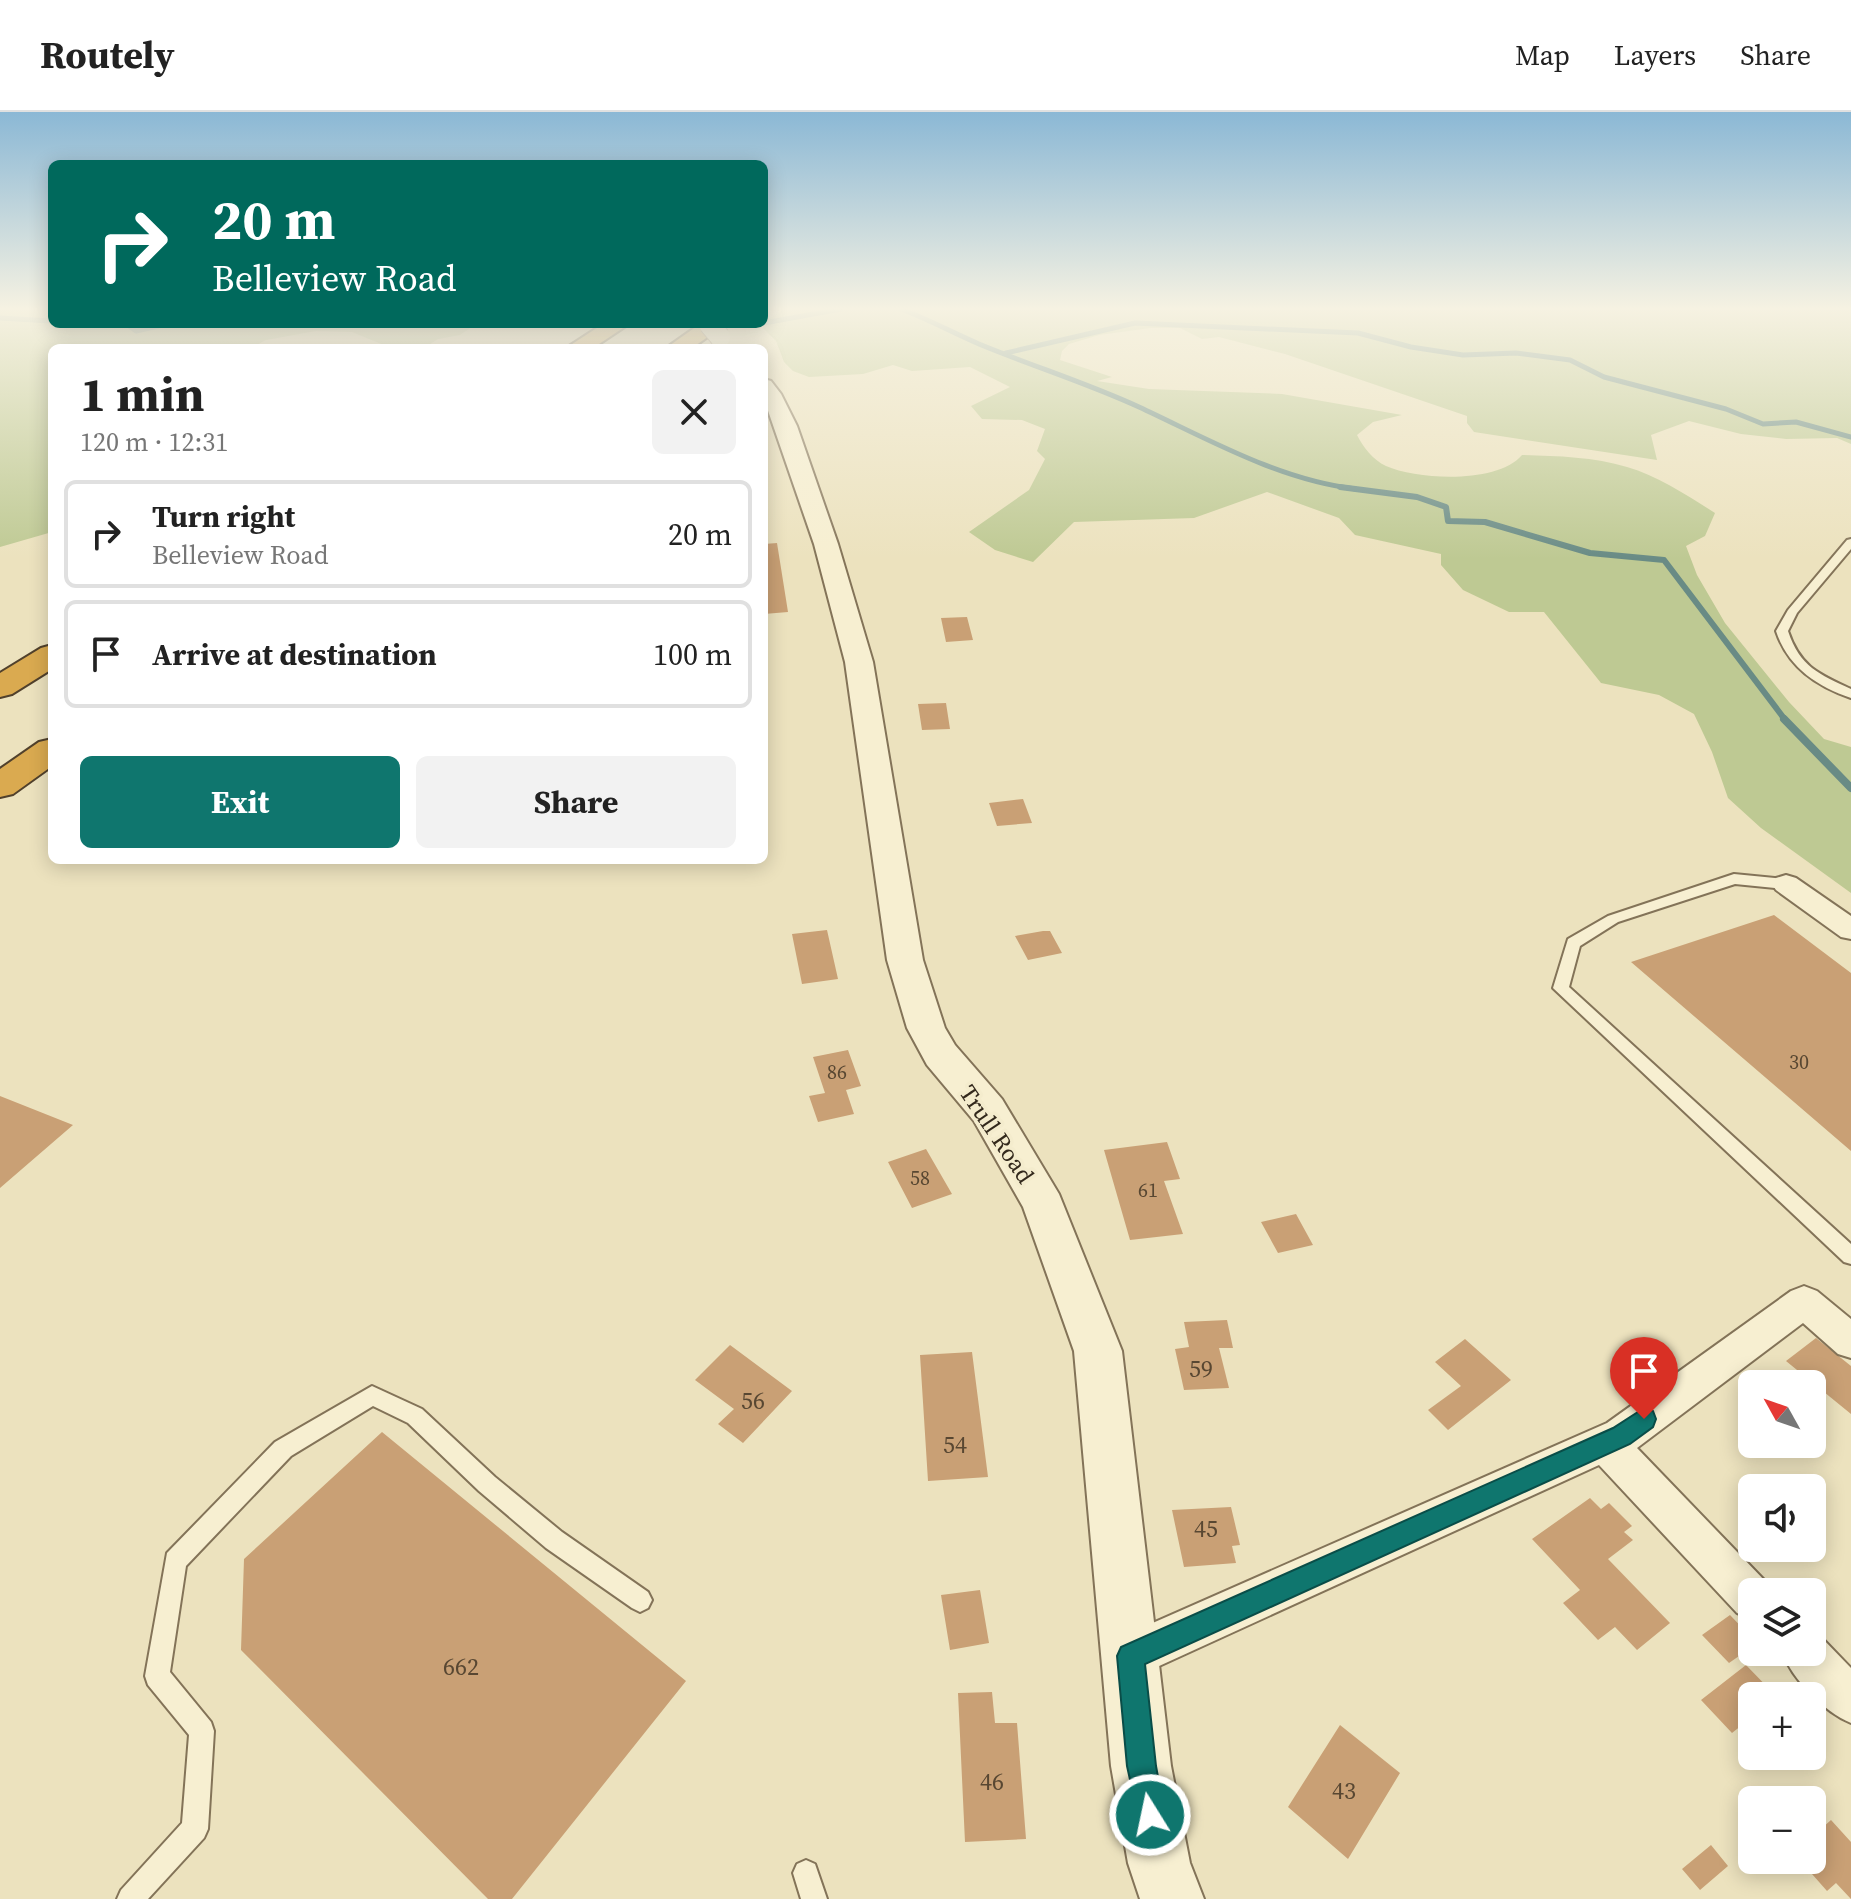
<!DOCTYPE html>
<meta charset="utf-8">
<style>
:root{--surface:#fff;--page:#f2f2f2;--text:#222;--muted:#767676;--line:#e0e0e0;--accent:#0f766e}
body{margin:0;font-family:"Source Serif 4",serif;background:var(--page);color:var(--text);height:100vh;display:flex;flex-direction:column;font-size:30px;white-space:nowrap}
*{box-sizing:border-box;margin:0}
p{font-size:26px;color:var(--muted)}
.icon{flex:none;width:44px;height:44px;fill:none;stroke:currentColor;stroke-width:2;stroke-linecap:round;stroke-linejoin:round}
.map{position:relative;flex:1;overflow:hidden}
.details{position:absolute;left:48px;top:232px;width:720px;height:520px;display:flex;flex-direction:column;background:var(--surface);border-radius:12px;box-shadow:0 4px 20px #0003}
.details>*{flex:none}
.hud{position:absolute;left:48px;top:48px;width:720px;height:168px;border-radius:12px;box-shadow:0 4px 20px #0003;background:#00695c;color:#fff;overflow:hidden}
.needle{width:52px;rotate:310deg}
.controls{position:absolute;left:1738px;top:1258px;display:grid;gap:16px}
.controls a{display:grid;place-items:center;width:88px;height:88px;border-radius:12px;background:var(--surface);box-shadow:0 4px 20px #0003;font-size:40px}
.pin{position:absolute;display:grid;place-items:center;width:68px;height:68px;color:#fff;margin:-82px -34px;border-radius:50% 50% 50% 0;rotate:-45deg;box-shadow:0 0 8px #0007}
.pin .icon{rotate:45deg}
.me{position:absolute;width:88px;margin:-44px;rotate:350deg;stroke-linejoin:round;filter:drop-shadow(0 0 6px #0008)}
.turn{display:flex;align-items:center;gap:28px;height:168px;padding:0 32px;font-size:36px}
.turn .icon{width:104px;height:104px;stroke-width:2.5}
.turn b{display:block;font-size:56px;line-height:68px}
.round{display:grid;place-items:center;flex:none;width:84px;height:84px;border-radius:12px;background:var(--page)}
.head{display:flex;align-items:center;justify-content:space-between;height:136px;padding:0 32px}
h1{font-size:48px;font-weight:700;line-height:60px}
.primary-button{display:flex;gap:16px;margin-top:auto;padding:16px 32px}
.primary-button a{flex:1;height:92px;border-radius:12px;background:var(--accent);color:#fff;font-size:32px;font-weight:700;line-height:92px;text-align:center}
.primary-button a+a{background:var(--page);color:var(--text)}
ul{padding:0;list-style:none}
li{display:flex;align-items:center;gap:24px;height:108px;margin:0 16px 12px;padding:0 16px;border:4px solid var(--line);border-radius:12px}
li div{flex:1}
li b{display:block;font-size:30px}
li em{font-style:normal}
header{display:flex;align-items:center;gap:48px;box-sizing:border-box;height:112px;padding:0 40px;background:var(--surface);border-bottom:2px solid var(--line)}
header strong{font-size:38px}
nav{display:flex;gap:44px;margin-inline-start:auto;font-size:28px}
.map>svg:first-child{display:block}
</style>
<header>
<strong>Routely</strong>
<nav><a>Map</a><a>Layers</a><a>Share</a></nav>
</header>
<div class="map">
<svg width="1851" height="1787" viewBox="0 0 1851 1787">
<rect width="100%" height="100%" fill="#ece2be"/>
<path fill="#bec993" d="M0,197H52V212H476L460,223L438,227L424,236H391L352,220L316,219L266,228L251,236H52V420L0,435Z
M784,197H1851V332L1837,326L1786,327L1741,322L1689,309L1651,323L1657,348L1474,320L1467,311V304L1285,242L1219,225L1202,227L1180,216H1151L1099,223L1069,232L1062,239L1060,248L1112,265L1097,269L1149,277L1282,282L1402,303L1373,310L1357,323C1363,335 1373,348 1386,354C1418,368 1498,372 1522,343C1556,344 1594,345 1627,355C1658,364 1688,384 1715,401L1705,424L1686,434L1697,463L1725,511L1789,590L1824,627L1851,635V781L1761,716L1728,686L1712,640L1694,602L1659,583L1601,571L1544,500H1509L1463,478L1441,453V442L1355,423L1339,406L1267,380L1194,406L1074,410L1033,450L995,438L969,420L1029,378L1045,347L1037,339L1045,317L1022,308L982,307L971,294L1010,275L970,255L912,259L893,253L863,262L809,265L793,259L784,250L776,229L763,216L764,210Z"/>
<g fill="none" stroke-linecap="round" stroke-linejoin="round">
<path stroke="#698b85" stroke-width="5" d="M901,197C928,207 953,221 979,232C1032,254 1087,271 1139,295C1208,327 1279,368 1356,377
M0,206L52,209
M764,211L841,197
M126,212L136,219L168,212
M1006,241L1135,211L1358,221L1411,235L1463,243L1516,241L1570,248L1604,265L1726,297L1763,312L1796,310L1851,325"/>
<path stroke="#698b85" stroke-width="6" d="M1340,375L1417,385L1446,395L1448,409L1485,410L1590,441L1664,448L1786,609"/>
<path stroke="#698b85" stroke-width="8" d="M1784,607L1851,676"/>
</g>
<path fill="#c9a075" d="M777,431L788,500L764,502V432Z
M967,505L973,528L946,530L941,506Z
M946,591L950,617L922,618L918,592Z
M1023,687L1032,711L997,714L989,691Z
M1774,803L1851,861V1039L1631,850Z
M827,818L838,867L802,872L792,822Z
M1043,819H1050L1062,841L1028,848L1015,824Z
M848,938L861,974L846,978L854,1002L818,1010L809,984L825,981L813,945Z
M0,984L73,1013L0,1076Z
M1167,1030L1180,1067L1164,1069L1183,1122L1130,1128L1104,1038Z
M926,1037L952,1082L912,1096L888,1050Z
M1296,1102L1313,1133L1278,1141L1261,1110Z
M1227,1208L1233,1236H1219L1229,1276L1184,1278L1175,1237L1189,1235L1184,1210Z
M1816,1226L1851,1254V1302L1786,1249Z
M1465,1227L1511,1268L1448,1318L1428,1298L1461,1274L1435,1250Z
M730,1233L792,1279L743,1331L718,1312L734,1297L695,1268Z
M972,1240L988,1365L928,1369L920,1243Z
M382,1320L686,1569L512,1787H488L241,1538L244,1447Z
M1590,1386L1601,1397L1609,1391L1632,1414L1624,1420L1633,1428L1608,1447L1670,1511L1637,1538L1615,1515L1598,1528L1563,1491L1580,1478L1532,1427Z
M1231,1395L1240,1433L1232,1434L1236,1451L1184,1455L1172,1398Z
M980,1478L989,1531L950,1538L941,1483Z
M1730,1503L1752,1526V1535L1729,1551L1702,1523Z
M1746,1553L1776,1584H1752V1605L1732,1621L1701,1588Z
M992,1580L995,1611H1017L1026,1727L965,1730L958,1581Z
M1340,1613L1400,1661L1348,1747L1288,1695Z
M1831,1708L1851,1730V1787L1836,1771L1827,1779L1812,1762V1725Z
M1711,1733L1728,1754L1700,1778L1682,1757Z"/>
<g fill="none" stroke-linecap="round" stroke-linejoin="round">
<g stroke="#837358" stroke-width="4">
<path id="service" d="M1851,427V437L1797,501L1788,519C1800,555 1819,562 1851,577V586C1816,574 1788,555 1776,519L1788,498L1847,428Z
M1734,762L1786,767L1793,772L1786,777L1735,772L1618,810L1580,834L1569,875L1851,1132V1152L1844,1150L1553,876L1568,827L1608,804Z
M372,1274L422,1297L495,1365L562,1420L648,1480L652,1488L648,1496L640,1500L632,1496L546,1436L479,1379L408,1311L373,1294L291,1344L186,1454L170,1560L211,1610L214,1619L208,1717L204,1726L148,1787H117L121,1778L182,1711L189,1623L148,1573L145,1564L167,1441L275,1330Z
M806,1748L815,1752L827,1787H801L793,1761L797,1752Z"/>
</g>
<g stroke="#837358" stroke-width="4">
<path id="minor" d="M1786,763L1796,766L1851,804V827L1841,825L1776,778L1772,772L1776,766Z
M1804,1174L1817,1179L1851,1207V1246L1838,1242L1803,1211L1637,1336L1767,1471L1771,1480H1752V1508L1737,1501L1599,1353L1146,1560L1130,1566L1114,1560L1108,1544L1114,1528L1607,1311L1791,1179Z
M1812,1521L1820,1524L1851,1556V1611C1823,1599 1793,1568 1782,1540H1812Z"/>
</g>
<g stroke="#837358" stroke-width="4">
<path id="tertiary" d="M764,267L771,269L781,282L797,314L838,432L873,550L923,848L945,916L955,933L1002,987L1059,1082L1122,1239L1171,1654L1190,1751L1204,1787H1140L1128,1751L1111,1654L1074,1239L1023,1095L974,1009L927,953L907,916L887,848L845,550L814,432L764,287Z"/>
</g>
<g stroke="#51412c" stroke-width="4">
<path id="motorway" d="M603,212H629L593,236H566Z
M700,212H726L692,236H666Z
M52,533V557L12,582L0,585V561L41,536Z
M52,627V654L13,682L0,685V657L39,630Z"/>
</g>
<use href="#service" fill="#f7efd1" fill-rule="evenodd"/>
<use href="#minor" fill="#f7efd1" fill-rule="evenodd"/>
<use href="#tertiary" fill="#f7efd1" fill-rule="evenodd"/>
<use href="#motorway" fill="#daaa50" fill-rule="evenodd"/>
<g stroke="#837358" stroke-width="22" stroke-linecap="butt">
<path id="tertiary-bridge" d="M709,212L720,225"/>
</g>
<use href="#tertiary-bridge" stroke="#f7efd1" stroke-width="20"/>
</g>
<linearGradient id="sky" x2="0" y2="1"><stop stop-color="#8bb8d5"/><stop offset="0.44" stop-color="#f6f2e2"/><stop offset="1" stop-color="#f6f2e2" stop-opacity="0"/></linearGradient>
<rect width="1851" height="447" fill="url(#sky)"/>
<path fill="#0f766e" stroke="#0a4d48" stroke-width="2" d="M1644,1296L1653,1299L1656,1307L1653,1315L1630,1332L1145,1552L1156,1654L1165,1703L1161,1713L1150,1717L1140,1713L1127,1654L1117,1544L1121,1535L1613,1316Z"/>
<g text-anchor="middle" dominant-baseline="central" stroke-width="7" stroke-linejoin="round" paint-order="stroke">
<g font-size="20" fill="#584732">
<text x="1799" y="950">30</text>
<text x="837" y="960">86</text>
<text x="920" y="1066">58</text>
<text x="1148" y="1078">61</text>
</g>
<g font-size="24" fill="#33291c" stroke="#f4eccd">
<text transform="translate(997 1022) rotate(56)">Trull Road</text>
</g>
<g font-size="24" fill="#584732">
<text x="1201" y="1256">59</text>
<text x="753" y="1288">56</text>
<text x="955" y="1332">54</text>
<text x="1206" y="1416">45</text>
<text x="461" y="1554">662</text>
<text x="992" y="1669">46</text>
<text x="1344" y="1678">43</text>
</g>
</g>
</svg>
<div class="controls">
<a><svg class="needle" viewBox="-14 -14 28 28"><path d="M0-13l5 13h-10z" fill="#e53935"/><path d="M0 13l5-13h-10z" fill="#767676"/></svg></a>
<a><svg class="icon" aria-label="sound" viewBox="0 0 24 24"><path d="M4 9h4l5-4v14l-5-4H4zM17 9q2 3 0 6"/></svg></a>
<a><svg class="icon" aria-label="layers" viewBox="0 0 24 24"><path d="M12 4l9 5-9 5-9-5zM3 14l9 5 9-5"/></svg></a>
<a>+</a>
<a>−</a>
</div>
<div class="pin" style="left:1644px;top:1307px;background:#d93025"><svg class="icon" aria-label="arrive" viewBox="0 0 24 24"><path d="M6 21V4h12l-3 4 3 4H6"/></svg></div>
<svg class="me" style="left:1150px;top:1703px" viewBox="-20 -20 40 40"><circle r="17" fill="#0f766e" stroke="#fff" stroke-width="3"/><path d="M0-11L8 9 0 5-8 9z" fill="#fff"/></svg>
<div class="hud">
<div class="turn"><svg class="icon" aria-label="right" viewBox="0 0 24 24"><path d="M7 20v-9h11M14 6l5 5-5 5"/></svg><div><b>20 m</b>Belleview Road</div></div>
</div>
<section class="details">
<div class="head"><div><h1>1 min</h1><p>120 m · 12:31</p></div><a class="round"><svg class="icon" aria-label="close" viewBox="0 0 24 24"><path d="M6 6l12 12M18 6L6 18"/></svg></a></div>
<ul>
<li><svg class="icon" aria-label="right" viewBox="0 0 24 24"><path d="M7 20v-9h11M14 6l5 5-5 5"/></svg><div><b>Turn right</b><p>Belleview Road</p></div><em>20 m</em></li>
<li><svg class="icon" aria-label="arrive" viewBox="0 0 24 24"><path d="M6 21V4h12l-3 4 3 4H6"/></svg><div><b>Arrive at destination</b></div><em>100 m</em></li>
</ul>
<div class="primary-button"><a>Exit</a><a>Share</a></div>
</section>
</div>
